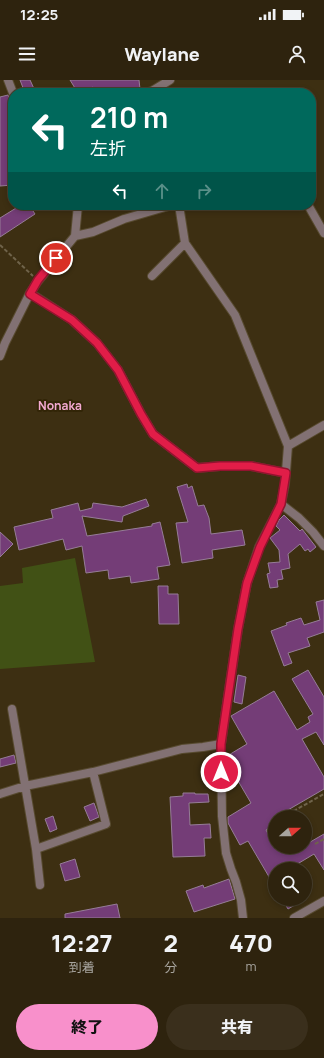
<!DOCTYPE html>
<html lang="ja">
<meta charset="utf-8">
<style>
:root{--surface:#2e230e;--page:#3a2f1c;--text:#f1f3f6;--muted:#a7a49e;--line:#49402e;--accent:#f890cb}
body{margin:0;font-family:Manrope,"Noto Sans JP",sans-serif;background:var(--page);color:var(--text);height:100vh;display:flex;flex-direction:column;font-size:15px;white-space:nowrap}
*{box-sizing:border-box;margin:0}
p{font-size:13px;color:var(--muted)}
.icon{flex:none;width:22px;height:22px;fill:none;stroke:currentColor;stroke-width:2;stroke-linecap:round;stroke-linejoin:round}
.map{position:relative;height:838px;overflow:hidden}
.drawer{display:flex;flex-direction:column;background:var(--surface);flex:1}
.drawer>*{flex:none}
.guide{position:absolute;left:8px;top:8px;width:308px;height:122px;border-radius:16px;box-shadow:0 2px 6px #0003,0 0 0 1px var(--line);background:#00695c;color:#fff;overflow:hidden}
.needle{width:26px;rotate:69deg}
.tools{position:absolute;left:268px;top:730px;display:grid;gap:8px}
.tools a{display:grid;place-items:center;width:44px;height:44px;border-radius:50%;background:var(--surface);box-shadow:0 2px 6px #0003,0 0 0 1px var(--line);font-size:20px}
.pin{position:absolute;display:grid;place-items:center;width:34px;height:34px;color:#fff;margin:-17px;border:2px solid #fff;border-radius:50%;box-shadow:0 1px 4px #0007}
.me{position:absolute;width:44px;margin:-22px;rotate:0deg;stroke-linejoin:round;filter:drop-shadow(0 0 3px #0008)}
.turn{display:flex;align-items:center;gap:14px;height:84px;padding:0 16px;font-size:18px}
.turn .icon{width:52px;height:52px;stroke-width:2.5}
.turn b{display:block;font-size:28px;line-height:34px}
.lanes{display:flex;align-items:center;height:38px;padding:0 16px;background:#0003;justify-content:center;gap:20px;direction:ltr}
.lanes .off{opacity:.35}
.eta{display:flex;justify-content:space-evenly;align-items:center;height:68px;text-align:center}
.eta b{font-size:24px;font-weight:800;line-height:28px}
.primary-button{display:flex;gap:8px;margin-top:auto;padding:8px 16px}
.primary-button a{flex:1;height:46px;border-radius:24px;background:var(--accent);color:#111;font-size:16px;font-weight:800;line-height:46px;text-align:center}
.primary-button a+a{background:var(--page);color:var(--text)}
.status{display:flex;justify-content:space-between;align-items:center;height:28px;padding:0 20px;background:var(--surface);direction:ltr}
.status svg{height:11px;fill:currentColor}
header{display:flex;justify-content:space-between;align-items:center;height:52px;padding:0 16px;background:var(--surface);font-size:18px;font-weight:800}
.map>svg:first-child{display:block}
</style>
<div class="status"><b>12:25</b><svg viewBox="0 0 49 12"><path d="M0 12V9h3v3zM5 12V6h3v6zM10 12V3h3v9zM15 12V0h3v12zM26 1h20v11H26zM47 4h2v5h-2z"/></svg></div>
<header><svg class="icon" aria-label="menu" viewBox="0 0 24 24"><path d="M4 6h16M4 12h16M4 18h16"/></svg>Waylane<svg class="icon" aria-label="person" viewBox="0 0 24 24"><circle cx="12" cy="8" r="4"/><path d="M4 21q1-7 8-7t8 7"/></svg></header>
<div class="map">
<svg width="324" height="838" viewBox="0 0 324 838">
<rect width="100%" height="100%" fill="#3d2f12"/>
<path fill="#415115" d="M75,478L95,582L0,589V506L23,503L22,488Z"/>
<path fill="#743d77" stroke="#967d97" d="M20,0H30L36,13H25Z
M70,0H139L140,9L93,12V7L82,13H78Z
M8,15L13,28V105L0,106V17Z
M21,125H29L35,134L0,157V138Z
M187,404L188,408L192,406L198,426L204,425L209,438L211,454L242,450L245,465L212,470L213,478L182,483L176,443L188,442L177,407Z
M146,419L149,426L123,436L122,442L82,436L87,456L152,446V444L160,442L170,485L157,487L159,499L131,503L130,496L109,499L108,490L86,493L82,466L66,470L63,459L19,470L14,447L53,438L51,430L78,423L80,431L92,428L93,423L122,427Z
M284,435L300,451L302,449L316,467L310,472L308,469L305,471L300,464L288,474L290,488L281,490L283,499L277,500L278,507L270,508L267,494L270,493L268,483L280,482L279,470L270,458L280,450L276,446L279,440Z
M0,452L13,464L0,477Z
M158,506H168V514H178L179,544H159Z
M324,520V552L307,558L310,566L288,573L292,583L284,586L271,551L287,545L286,543L301,538L304,545L320,540L316,522Z
M308,590L324,617V665L316,652L302,659L324,697V709L281,734L282,737H275V744L266,750L275,767H305V765L324,754V790L314,774L289,789H275V807L248,761L240,765L228,743V737L251,723L227,682V676L247,664L231,636L274,611L297,650L310,642L308,637L313,634L292,599Z
M238,595L246,597L242,624L234,622Z
M14,675L16,683L0,687V679Z
M183,713H195V714H208L209,722L189,723L190,745L210,744L211,758H204L205,776L173,777L170,717L183,716Z
M94,723L99,737L90,741L84,727Z
M53,736L57,749L50,752L45,739Z
M75,779L80,797L65,801L60,784Z
M229,799L235,819L194,832L186,811L203,805L204,808Z
M282,819H305L288,829Z
M117,824L120,838H65V834Z"/>
<g fill="none" stroke-linecap="round" stroke-linejoin="round">
<g stroke="#574a2f" stroke-width="10">
<path id="street" d="M8,0L13,13
M144,13L152,11L170,0
M308,125L324,153
M75,156L93,152L124,139L172,125
M185,163L235,235L288,366
M152,196L185,163L179,125
M30,213L72,240L97,263L118,290L141,334L153,354L197,388L220,386H251L286,393
M0,276L5,263L30,213L38,201L75,156L78,125
M281,424L299,438L313,452L324,466
M12,629L36,769L40,805
M0,714L25,706L93,692L182,669L203,667L221,664
M36,769L106,744L93,692
M243,838L241,820L236,802L231,789L226,773L222,736L221,664L238,549L247,503L259,467L281,424L285,404L288,366L324,345
M294,838L324,821"/>
</g>
<path stroke="#6f634a" stroke-width="2" stroke-dasharray="4 2" stroke-linecap="butt" d="M0,165L33,196
M283,737L324,714
M295,737L296,730
M315,764L324,759"/>
<use href="#street" stroke="#827173" stroke-width="8"/>
</g>
<g fill="none" stroke-linecap="round" stroke-linejoin="round">
<g stroke="#92132f" stroke-width="10">
<path id="route" d="M56,178L38,200L30,214L72,240L97,263L118,290L141,334L153,354L197,388L220,386H251L286,393L281,424L260,467L247,503L238,549L221,664V692"/>
</g>
<use href="#route" stroke="#e11d48" stroke-width="7"/>
</g>
<g text-anchor="middle" dominant-baseline="central" stroke-width="4" stroke-linejoin="round" paint-order="stroke">
<g font-size="12" font-weight="bold" fill="#f3a9d1" stroke="#322507">
<text x="60" y="325">Nonaka</text>
</g>
</g>
</svg>
<div class="tools">
<a><svg class="needle" viewBox="-14 -14 28 28"><path d="M0-13l5 13h-10z" fill="#e53935"/><path d="M0 13l5-13h-10z" fill="#a7a49e"/></svg></a>
<a><svg class="icon" aria-label="search" viewBox="0 0 24 24"><circle cx="10" cy="10" r="6"/><path d="M15 15l6 6"/></svg></a>
</div>
<div class="pin" style="left:56px;top:178px;background:#d93025"><svg class="icon" aria-label="arrive" viewBox="0 0 24 24"><path d="M6 21V4h12l-3 4 3 4H6"/></svg></div>
<svg class="me" style="left:221px;top:692px" viewBox="-20 -20 40 40"><circle r="17" fill="#e11d48" stroke="#fff" stroke-width="3"/><path d="M0-11L8 9 0 5-8 9z" fill="#fff"/></svg>
<div class="guide">
<div class="turn"><svg class="icon" aria-label="left" viewBox="0 0 24 24"><path d="M17 20v-9H6M10 6l-5 5 5 5"/></svg><div><b>210 m</b>左折</div></div>
<div class="lanes"><svg class="icon" aria-label="left" viewBox="0 0 24 24"><path d="M17 20v-9H6M10 6l-5 5 5 5"/></svg><svg class="icon off" aria-label="ahead" viewBox="0 0 24 24"><path d="M12 20V5M6 11l6-6 6 6"/></svg><svg class="icon off" aria-label="right" viewBox="0 0 24 24"><path d="M7 20v-9h11M14 6l5 5-5 5"/></svg></div>
</div>
</div>
<section class="drawer">
<div class="eta">
<div><b>12:27</b><p>到着</p></div>
<div><b>2</b><p>分</p></div>
<div><b>470</b><p>m</p></div>
</div>
<div class="primary-button"><a>終了</a><a>共有</a></div>
</section>
